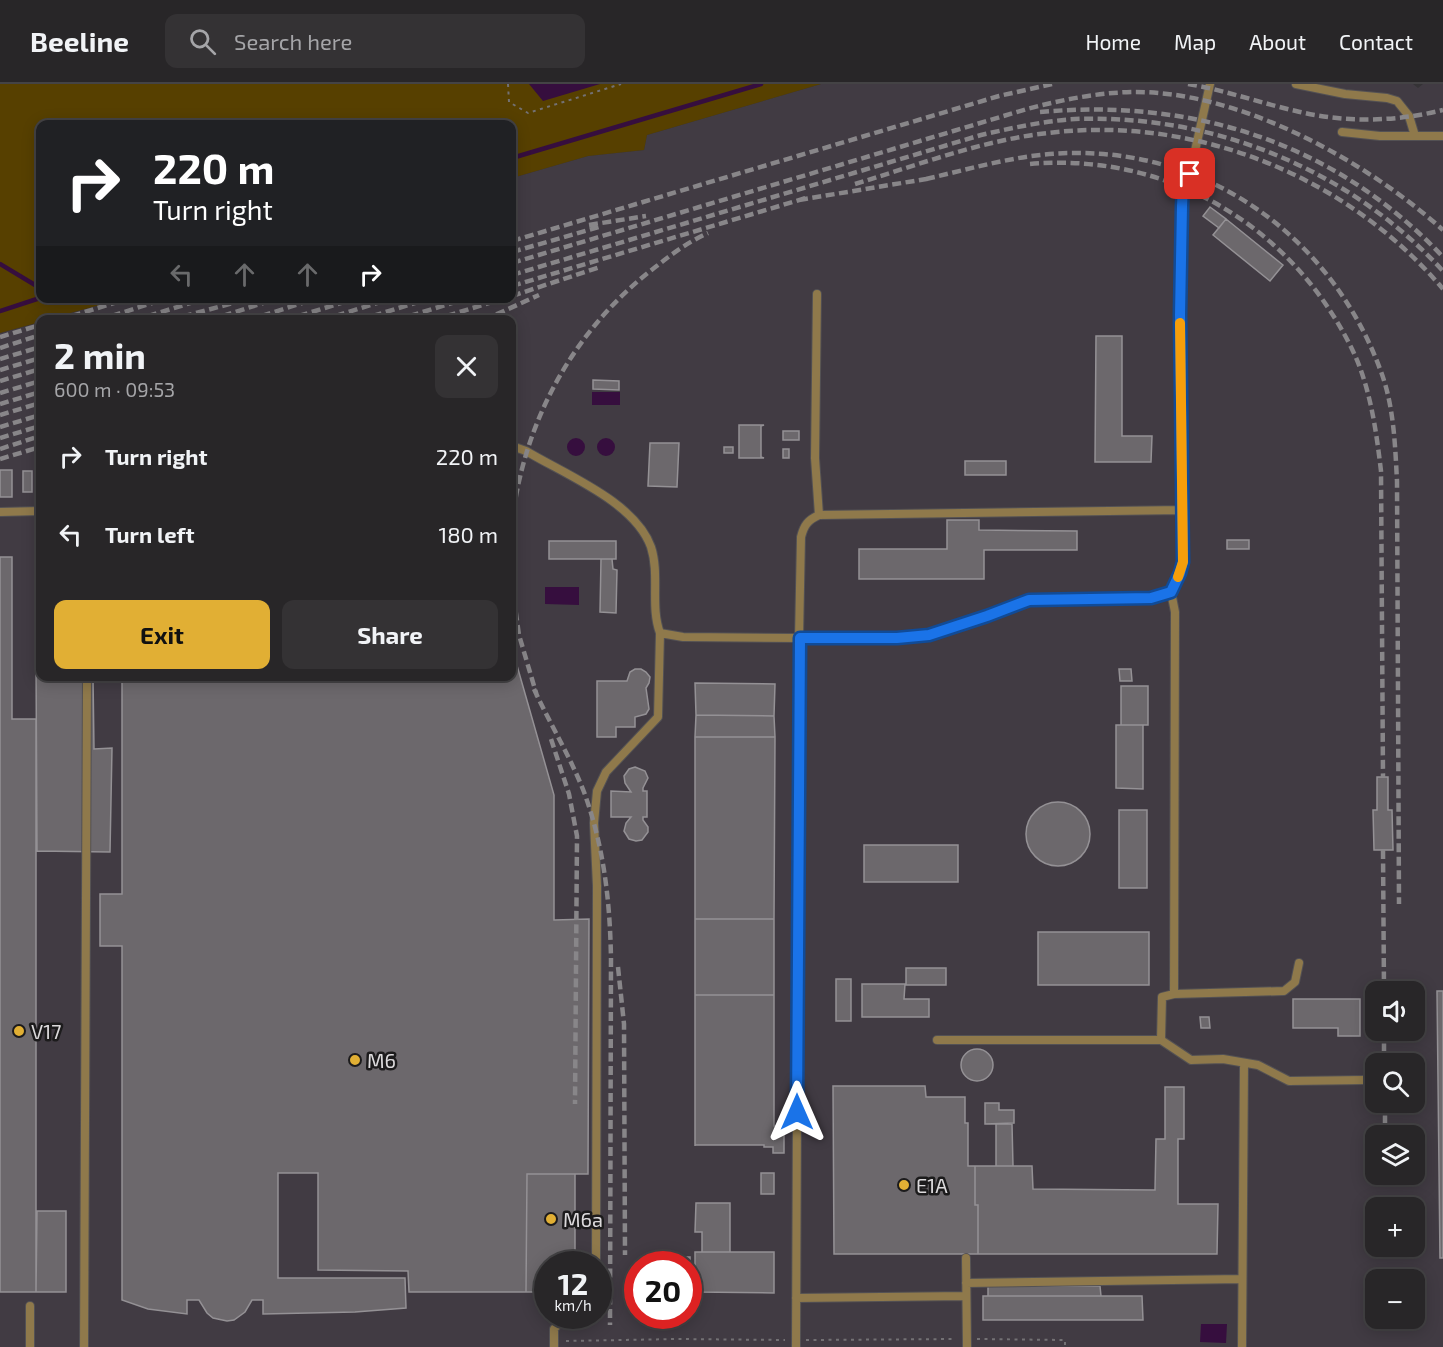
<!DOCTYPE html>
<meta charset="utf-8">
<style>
:root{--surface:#282628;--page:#343234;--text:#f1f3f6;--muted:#a5a5a8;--line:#444345;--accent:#e1af34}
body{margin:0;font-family:"Exo 2",sans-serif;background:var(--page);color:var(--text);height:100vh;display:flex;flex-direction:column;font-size:22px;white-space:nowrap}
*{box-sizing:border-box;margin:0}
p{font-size:20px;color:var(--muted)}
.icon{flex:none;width:33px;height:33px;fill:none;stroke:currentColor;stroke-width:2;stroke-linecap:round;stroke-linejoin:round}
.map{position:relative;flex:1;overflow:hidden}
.sheet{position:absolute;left:36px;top:231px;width:480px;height:366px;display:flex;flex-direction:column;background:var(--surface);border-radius:12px;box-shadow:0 3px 15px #0003,0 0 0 2px var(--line)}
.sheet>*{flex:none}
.banner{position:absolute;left:36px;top:36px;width:480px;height:183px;border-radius:12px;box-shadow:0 3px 15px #0003,0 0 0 2px var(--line);background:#202124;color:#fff;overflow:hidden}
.buttons{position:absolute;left:1365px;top:897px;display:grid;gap:12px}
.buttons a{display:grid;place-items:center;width:60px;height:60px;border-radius:12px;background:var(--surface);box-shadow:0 3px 15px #0003,0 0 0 2px var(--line);font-size:30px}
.speed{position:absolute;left:534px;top:1167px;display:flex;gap:12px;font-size:30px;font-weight:700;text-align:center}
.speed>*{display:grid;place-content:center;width:78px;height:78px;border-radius:50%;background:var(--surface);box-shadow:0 3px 15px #0003,0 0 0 2px var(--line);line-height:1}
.speed small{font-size:15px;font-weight:400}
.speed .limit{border:9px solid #d22;background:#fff;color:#111}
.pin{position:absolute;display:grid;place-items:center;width:51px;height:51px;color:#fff;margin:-26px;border-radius:12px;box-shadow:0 3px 9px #0006}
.me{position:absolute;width:66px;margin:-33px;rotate:0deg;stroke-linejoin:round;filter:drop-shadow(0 0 4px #0008)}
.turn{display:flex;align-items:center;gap:21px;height:126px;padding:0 18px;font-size:27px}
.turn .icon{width:78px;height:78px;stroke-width:2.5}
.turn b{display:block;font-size:42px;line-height:51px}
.lanes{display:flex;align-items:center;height:57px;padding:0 18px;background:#0003;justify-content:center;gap:30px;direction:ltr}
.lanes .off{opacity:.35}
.round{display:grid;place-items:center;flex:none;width:63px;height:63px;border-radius:12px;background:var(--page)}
.summary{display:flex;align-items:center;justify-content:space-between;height:102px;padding:0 18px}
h1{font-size:36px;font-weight:700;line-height:45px}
.primary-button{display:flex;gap:12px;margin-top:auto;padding:12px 18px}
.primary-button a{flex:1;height:69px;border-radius:12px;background:var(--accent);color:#111;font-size:24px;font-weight:700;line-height:69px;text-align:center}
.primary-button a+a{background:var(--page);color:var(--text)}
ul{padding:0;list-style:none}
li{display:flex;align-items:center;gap:18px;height:78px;padding:0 18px}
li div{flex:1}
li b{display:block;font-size:22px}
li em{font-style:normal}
header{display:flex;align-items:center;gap:36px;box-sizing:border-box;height:84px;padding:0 30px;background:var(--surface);border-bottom:2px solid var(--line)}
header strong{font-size:28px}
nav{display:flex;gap:33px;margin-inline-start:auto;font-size:21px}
.search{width:420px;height:54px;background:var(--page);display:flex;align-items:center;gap:15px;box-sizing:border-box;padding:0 21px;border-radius:12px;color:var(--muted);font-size:22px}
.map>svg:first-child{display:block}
</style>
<header>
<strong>Beeline</strong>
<div class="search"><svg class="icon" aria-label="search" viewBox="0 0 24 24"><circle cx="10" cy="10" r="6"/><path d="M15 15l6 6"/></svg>Search here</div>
<nav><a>Home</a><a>Map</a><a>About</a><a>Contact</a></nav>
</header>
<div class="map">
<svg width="1443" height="1263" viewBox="0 0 1443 1263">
<rect width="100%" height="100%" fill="#353336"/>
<path fill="#413b43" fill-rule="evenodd" d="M821,0H1413L1418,4L1423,0H1443V1263H0V249L40,238V592H512V236L48,235L122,214H512V94L588,72L644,66L647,51ZM1376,908H1414V946H1376ZM1376,980H1414V1018H1376ZM1376,1052H1414V1090H1376ZM1376,1124H1414V1162H1376ZM548,1180H598V1232H548ZM638,1180H688V1232H638ZM1376,1196H1414V1234H1376Z"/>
<path fill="#574000" d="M0,0H821L647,51L644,66L588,72L512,94V40H40V214L122,215L48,235L40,236V238L0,249Z"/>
<path fill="#360e3e" d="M529,0H600L543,17Z
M592,308H620V321H592Z
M597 363a9 9 0 1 1 18 0a9 9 0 1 1-18 0Z
M567 363a9 9 0 1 1 18 0a9 9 0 1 1-18 0Z
M545,503H579V521L545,520Z
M1201,1240H1227L1226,1259L1200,1258Z"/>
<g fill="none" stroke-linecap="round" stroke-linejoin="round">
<path stroke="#360e3e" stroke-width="4.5" d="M512,74L761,0
M0,180L40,204
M0,227L40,214"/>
</g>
<path fill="#6c686c" stroke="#949195" stroke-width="1.5" d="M1210,123L1226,135L1219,144L1203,132Z
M1226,135L1283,181L1270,197L1213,151Z
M1096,252H1122V352H1152L1151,378H1095Z
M593,296L619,297V306L593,305Z
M739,341H764L761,342V373L764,374H739Z
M783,347H799V356H783Z
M650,359H679L677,403L648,402Z
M724,363H733V369H724Z
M783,365H789V374H783Z
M965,377H1006V391H965Z
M0,386H12V413H0Z
M23,387H32V408H23Z
M947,436H979V446L1077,447V466H984V495H859V465H947Z
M1227,456H1249V465H1227Z
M549,457H616V475H549Z
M0,473H12V635H36V1208H0Z
M601,475H612L613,485L617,486L616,529L600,528Z
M512,564L554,711V836L589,835L588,1090H527L526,1208H409L408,1187L318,1186V1089H278V1194H405L406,1224L355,1228L263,1230V1216H252L245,1228L234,1236L227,1237L213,1234L207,1229L199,1216H187V1230L148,1225L122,1216V862H100V810H122V592H512Z
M36,576H40V592H93L94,665L112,664L110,768L37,767Z
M635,585H641L646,588L650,593L649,599L646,604L649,625L646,630L635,633V643H616V653H597V597H627L630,588Z
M1119,585H1131L1132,597H1120Z
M695,599L775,600L774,632L696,631Z
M1121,602H1148V641H1121Z
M696,631L774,632L775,653H695Z
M1116,641H1143V705L1116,704Z
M695,653H775L774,835H695Z
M635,683L645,687L648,694L643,704V707H647V733H643V736L648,743V748L642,756L636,757L629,755L624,747L626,739L631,733H611V707L631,708L625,699L624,692L629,685Z
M1377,693H1388V726H1392L1393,766H1374L1373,726H1377Z
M1026 750a32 32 0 1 1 64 0a32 32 0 1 1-64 0Z
M1119,726H1147V804H1119Z
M864,761H958V798H864Z
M695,835H774V911H695Z
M1038,848H1149V901H1038Z
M906,884H946V901H906Z
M836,895H851V937H836Z
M862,900H905L904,915H929V933H862Z
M1437,907H1443V1174H1440Z
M695,911H774V1042H784V1069H773V1063H764V1061H695V1062Z
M1293,915H1360V952H1338V944H1293Z
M1200,933H1209L1210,944H1201Z
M961 981a16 16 0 1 1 32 0a16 16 0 1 1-32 0Z
M833,1002H925L926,1013H965V1039H968V1082H975V1121H978V1170H834Z
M1165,1003H1184V1055H1178V1120H1218L1217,1170H978V1121H975V1082H1032L1033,1105L1155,1106L1156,1055H1165Z
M985,1019H999V1026H1014V1039L985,1040Z
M996,1040H1012L1013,1082H996Z
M761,1089H774V1110H761Z
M527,1090H575V1180H548V1208H526Z
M696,1119H730V1168H702V1148H695Z
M37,1127H66V1208H36Z
M695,1168H774V1209L695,1208Z
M672,1173H690V1181H695V1194H690V1203H688V1180H672Z
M988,1202H1100L1101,1212H988Z
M983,1212H1142L1143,1236H983Z"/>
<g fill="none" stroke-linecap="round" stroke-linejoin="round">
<g stroke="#535154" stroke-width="10">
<path id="lane" d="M1296,0L1345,10L1387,14L1397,17L1409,32L1415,52
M1342,48L1380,52H1443
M817,210L815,374L819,431
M512,362L526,367C566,391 635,418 651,463C660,491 650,522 660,549L658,633L606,688L597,707L594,739L597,802L596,1180
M0,428L40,427
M660,549L683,553L799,554L801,453C804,441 808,436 819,431L1183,426
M1299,879L1295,898L1284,907L1174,910L1162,913L1161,956L1191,976L1223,975L1258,981L1289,997L1365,996
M1174,910L1175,528L1171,508L1180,489L1183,478L1180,231L1182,122L1183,103L1190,89L1210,0
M937,956H1161
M966,1174L967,1263
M966,1199L1242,1195
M796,1214L966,1212
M30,1222V1263
M84,1263L87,592
M554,1263V1245L565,1232
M796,1263L799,554H897L929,551L987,532L1029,516L1151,514L1171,508
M1242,1263L1244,979"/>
</g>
<path stroke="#737174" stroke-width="2" stroke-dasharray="3 4.5" stroke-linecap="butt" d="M508,0L509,18L528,29L621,0
M977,1255L1065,1256V1263
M806,1256L956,1255
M566,1257L677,1255L785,1256"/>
<use href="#lane" stroke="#8f794b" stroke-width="8"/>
<path stroke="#888689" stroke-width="4.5" stroke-dasharray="9 4.5" stroke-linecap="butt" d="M1188,0C1225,6 1260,19 1296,27C1344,39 1395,38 1443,26
M1040,28C1194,14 1336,59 1443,173
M1030,80C1167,68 1290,141 1351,263C1370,301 1376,345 1381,387L1383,693
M926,95C974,84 1023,69 1073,69C1213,67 1332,156 1380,285C1394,321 1395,360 1397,397L1399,820
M855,100C918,81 983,56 1048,49C1196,31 1347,92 1443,205
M799,116L932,94
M589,141L646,132
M512,157L999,12L1052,0
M512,168L599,143
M512,179L1027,25C1061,16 1095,9 1131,8C1238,6 1365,76 1443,146
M512,191L981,51C1012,44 1043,37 1075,35C1214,30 1349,85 1443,187
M512,202L806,114
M512,212L600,183
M59,236L130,214
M99,236L168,214
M135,236L207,214
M170,236L252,214
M210,236L279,214
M249,236L318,214
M286,236L357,214
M323,236L393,214
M360,236L431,214
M397,236L468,214
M434,236L505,214
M484,236L539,211
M0,253L40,241
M0,264L40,251
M0,275L40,263
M0,286L40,274
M0,297L40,285
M0,309L40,297
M0,320L40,308
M0,331L40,319
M0,343L40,331
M0,354L40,342
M0,365L40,352
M0,375L40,363
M512,440C523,337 575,243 658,181C673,169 690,157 708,149
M512,501L519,551L537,612
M534,605C550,640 570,672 584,708C604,763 610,817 611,875L610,1241
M551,655L569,710L577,752L575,1020
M1383,766L1384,908
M618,883L624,940L625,1171
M1384,946V980
M1385,1018V1052
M1385,1090V1095"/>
</g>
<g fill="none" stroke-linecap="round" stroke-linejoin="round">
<g stroke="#114b97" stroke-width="15">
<path id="route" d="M797,1028L800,554H897L929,551L987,532L1029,516L1151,514L1171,508L1180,489L1183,478L1180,231L1182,122L1183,103L1190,90"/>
</g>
<use href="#route" stroke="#1a73e8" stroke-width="10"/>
<path stroke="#f59e0b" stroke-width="10" d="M1178,493L1183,478L1180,239"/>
</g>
<g fill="#e1af34" stroke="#1c1b1c" stroke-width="2">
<circle cx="19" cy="947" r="6"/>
<circle cx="355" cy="976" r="6"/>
<circle cx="904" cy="1101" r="6"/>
<circle cx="551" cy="1135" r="6"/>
</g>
<g text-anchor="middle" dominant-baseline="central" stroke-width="5" stroke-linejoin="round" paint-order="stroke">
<g font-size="20" fill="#dcdadc" stroke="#1c1b1c" text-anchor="start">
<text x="31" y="947">V17</text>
<text x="367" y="976">M6</text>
<text x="916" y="1101">E1A</text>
<text x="563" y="1135">M6a</text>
</g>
</g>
</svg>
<div class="buttons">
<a><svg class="icon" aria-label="sound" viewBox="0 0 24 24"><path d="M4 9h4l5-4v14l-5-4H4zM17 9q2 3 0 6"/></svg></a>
<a><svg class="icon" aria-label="search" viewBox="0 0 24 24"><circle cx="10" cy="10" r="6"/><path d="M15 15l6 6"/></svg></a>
<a><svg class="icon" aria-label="layers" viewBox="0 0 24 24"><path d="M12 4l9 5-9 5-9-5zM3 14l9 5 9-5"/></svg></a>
<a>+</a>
<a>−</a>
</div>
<div class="speed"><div>12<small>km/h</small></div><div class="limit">20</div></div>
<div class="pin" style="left:1190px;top:90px;background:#d93025"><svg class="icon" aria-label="arrive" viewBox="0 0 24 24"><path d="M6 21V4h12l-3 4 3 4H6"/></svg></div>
<svg class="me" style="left:797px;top:1028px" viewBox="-20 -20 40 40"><path d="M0-17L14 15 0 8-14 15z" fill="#1a73e8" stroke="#fff" stroke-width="4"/></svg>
<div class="banner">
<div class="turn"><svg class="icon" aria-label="right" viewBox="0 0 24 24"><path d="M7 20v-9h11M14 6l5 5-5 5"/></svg><div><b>220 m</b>Turn right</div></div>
<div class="lanes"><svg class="icon off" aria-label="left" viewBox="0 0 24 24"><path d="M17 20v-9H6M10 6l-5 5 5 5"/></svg><svg class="icon off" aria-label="ahead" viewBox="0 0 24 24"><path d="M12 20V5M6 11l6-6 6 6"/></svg><svg class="icon off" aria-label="ahead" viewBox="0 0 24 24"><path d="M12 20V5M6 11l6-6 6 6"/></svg><svg class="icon" aria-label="right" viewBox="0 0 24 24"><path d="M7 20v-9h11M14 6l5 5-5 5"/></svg></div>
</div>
<section class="sheet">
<div class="summary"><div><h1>2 min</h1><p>600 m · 09:53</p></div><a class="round"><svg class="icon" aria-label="close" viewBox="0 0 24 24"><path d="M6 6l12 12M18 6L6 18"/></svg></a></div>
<ul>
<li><svg class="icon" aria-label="right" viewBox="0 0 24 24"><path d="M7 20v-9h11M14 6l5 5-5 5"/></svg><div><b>Turn right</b></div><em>220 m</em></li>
<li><svg class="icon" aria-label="left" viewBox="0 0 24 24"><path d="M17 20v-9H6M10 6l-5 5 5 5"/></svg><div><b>Turn left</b></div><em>180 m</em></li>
</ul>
<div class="primary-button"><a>Exit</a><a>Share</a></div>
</section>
</div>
